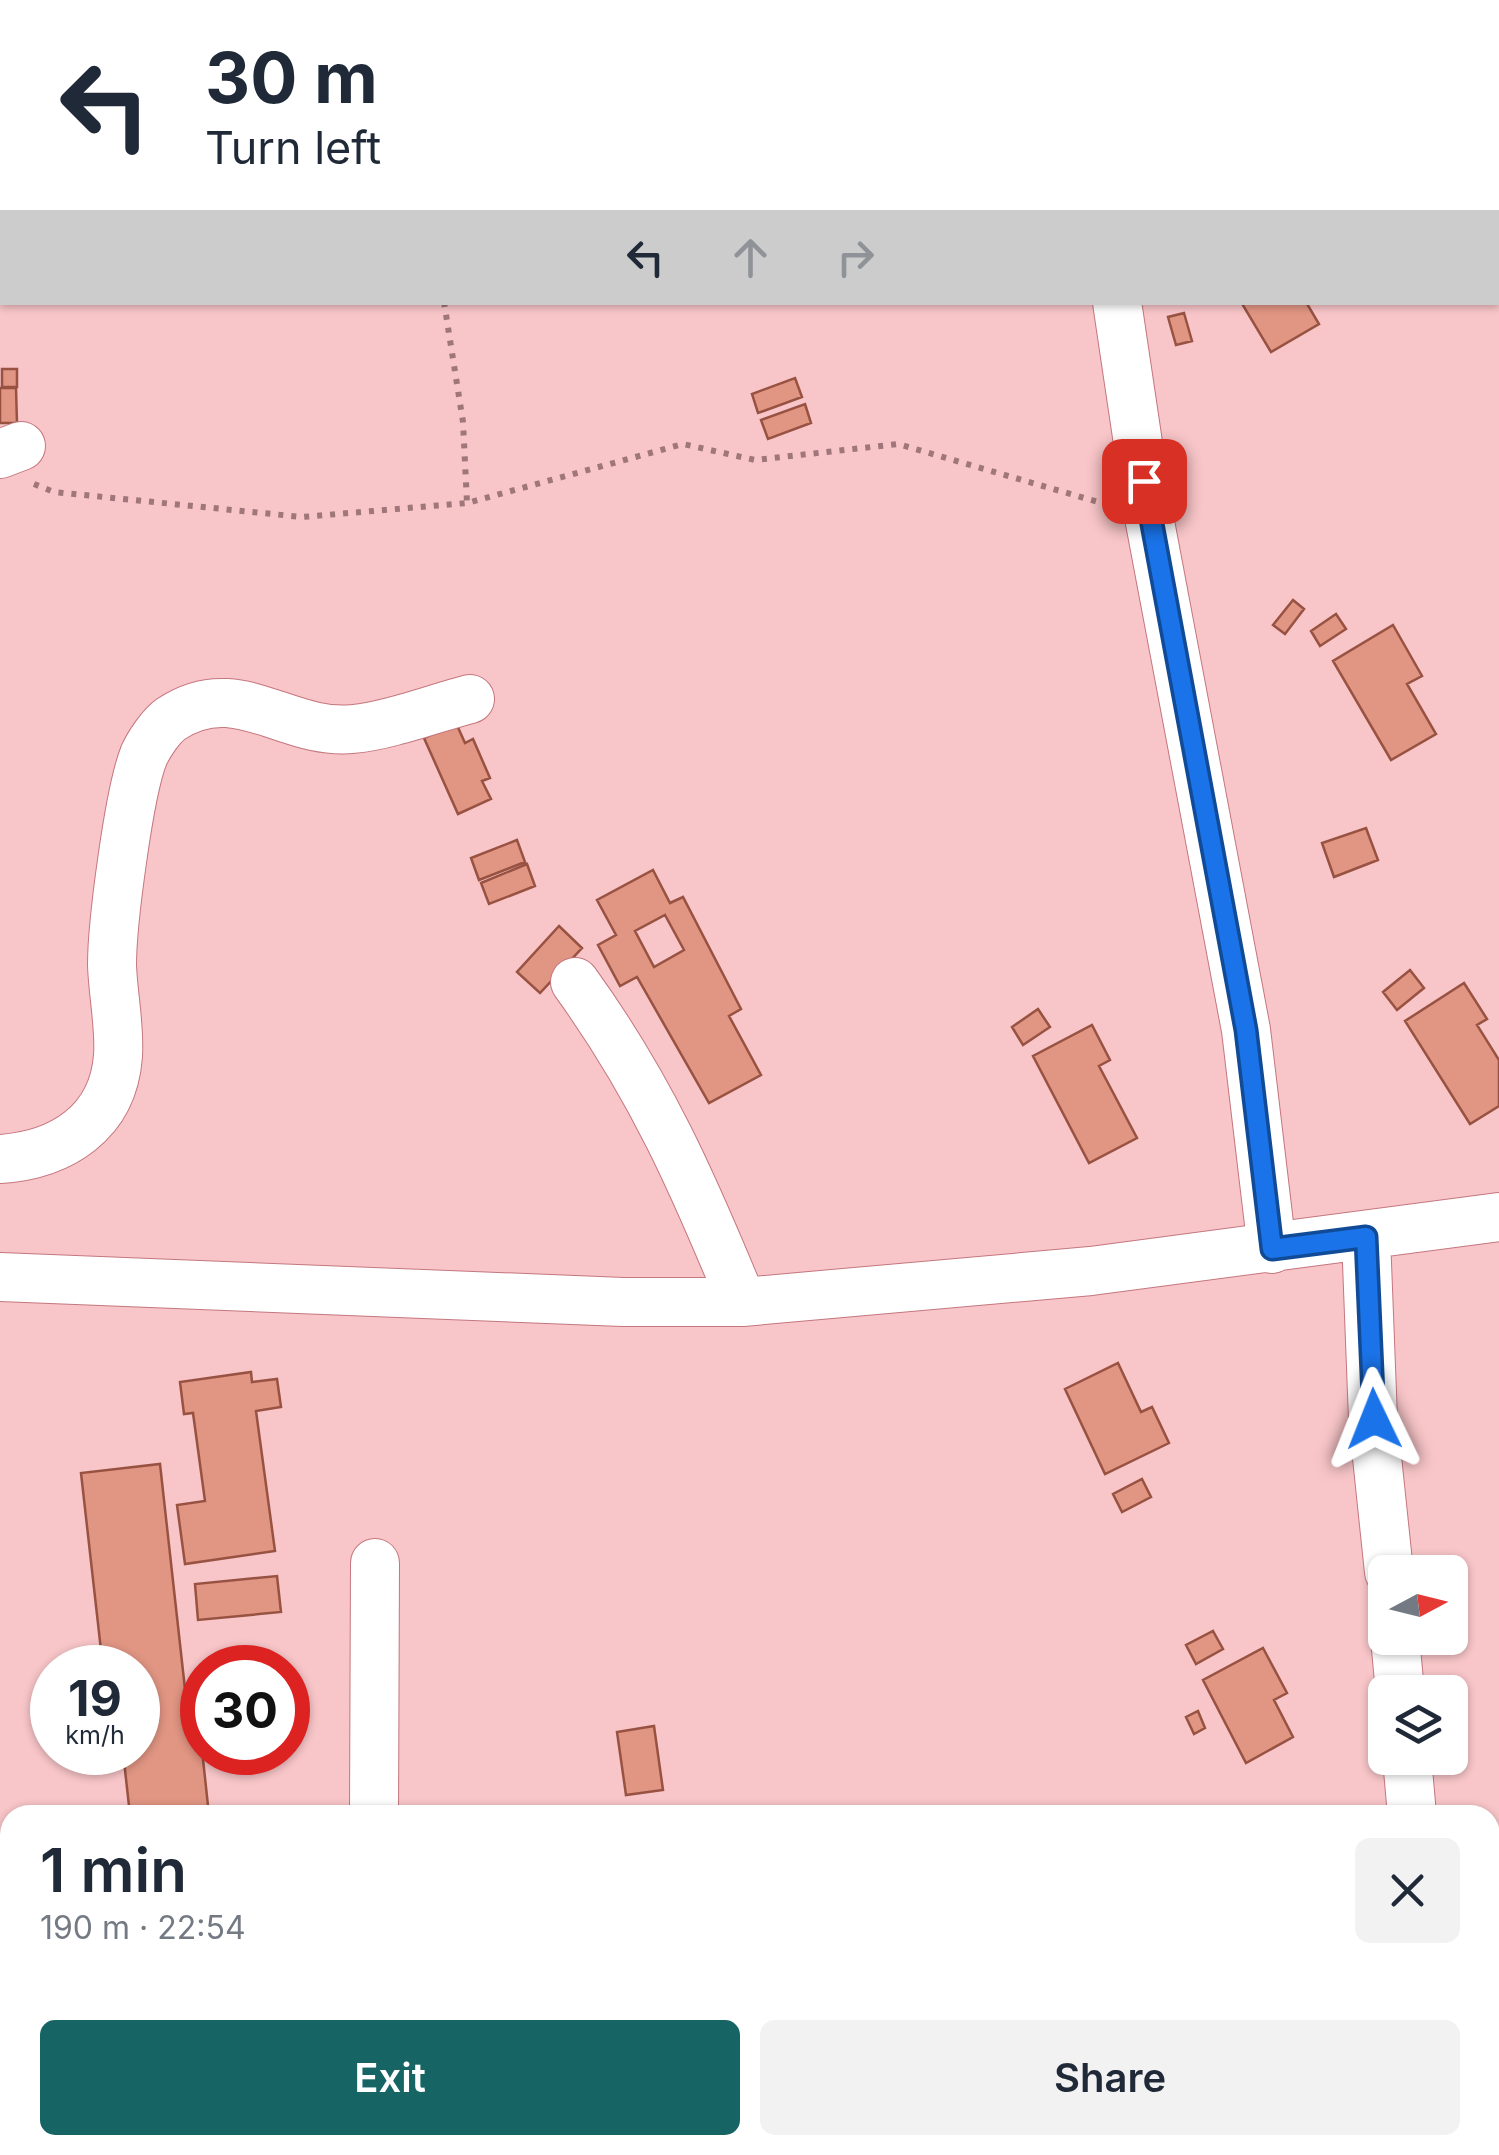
<!DOCTYPE html>
<meta charset="utf-8">
<style>
:root{--surface:#fff;--page:#f2f2f3;--text:#1f2937;--muted:#747a83;--accent:#166564}
body{margin:0;font-family:Inter,sans-serif;background:var(--page);color:var(--text);height:100vh;display:flex;flex-direction:column;font-size:38px;white-space:nowrap}
*{box-sizing:border-box;margin:0}
p{font-size:32px;color:var(--muted)}
.icon{flex:none;width:55px;height:55px;fill:none;stroke:currentColor;stroke-width:2;stroke-linecap:round;stroke-linejoin:round}
.map{position:relative;flex:1;overflow:hidden}
.panel{position:absolute;left:0px;top:1805px;width:1500px;height:350px;display:flex;flex-direction:column;background:var(--surface);border-radius:30px 30px 0 0;box-shadow:0 2px 8px #0004}
.panel>*{flex:none}
.hud{position:absolute;left:0px;top:0px;width:1500px;height:305px;box-shadow:0 2px 8px #0004;background:#fff;color:var(--text);overflow:hidden}
.needle{width:65px;rotate:83deg}
.fabs{position:absolute;left:1368px;top:1555px;display:grid;gap:20px}
.fabs a{display:grid;place-items:center;width:100px;height:100px;border-radius:15px;background:var(--surface);box-shadow:0 2px 8px #0004;font-size:50px}
.speed{position:absolute;left:30px;top:1645px;display:flex;gap:20px;font-size:50px;font-weight:700;text-align:center}
.speed>*{display:grid;place-content:center;width:130px;height:130px;border-radius:50%;background:var(--surface);box-shadow:0 2px 8px #0004;line-height:1}
.speed small{font-size:25px;font-weight:400}
.speed .limit{border:15px solid #d22;background:#fff;color:#111}
.pin{position:absolute;display:grid;place-items:center;width:85px;height:85px;color:#fff;margin:-42px;border-radius:20px;box-shadow:0 5px 15px #0006}
.me{position:absolute;width:110px;margin:-55px;rotate:358deg;stroke-linejoin:round;filter:drop-shadow(0 0 8px #0008)}
.turn{display:flex;align-items:center;gap:35px;height:210px;padding:0 40px;font-size:45px}
.turn .icon{width:130px;height:130px;stroke-width:2.5}
.turn b{display:block;font-size:70px;line-height:85px}
.lanes{display:flex;align-items:center;height:95px;padding:0 40px;background:#0003;justify-content:center;gap:50px;direction:ltr}
.lanes .off{opacity:.35}
.round{display:grid;place-items:center;flex:none;width:105px;height:105px;border-radius:15px;background:var(--page)}
.overview{display:flex;align-items:center;justify-content:space-between;height:170px;padding:0 40px}
h1{font-size:60px;font-weight:600;line-height:75px}
.action{display:flex;gap:20px;margin-top:auto;padding:20px 40px}
.action a{flex:1;height:115px;border-radius:15px;background:var(--accent);color:#fff;font-size:40px;font-weight:600;line-height:115px;text-align:center}
.action a+a{background:var(--page);color:var(--text)}
.map>svg:first-child{display:block}
</style>
<div class="map">
<svg width="1499" height="2155" viewBox="0 0 1499 2155">
<rect width="100%" height="100%" fill="#f8c5c8"/>
<path fill="#e19583" stroke="#985242" stroke-width="2.5" fill-rule="evenodd" d="M1241,302H1306L1319,324L1271,352Z
M1184,313L1192,341L1176,345L1168,317Z
M2,369H17V387H2Z
M795,378L802,397L758,413L752,394Z
M0,388H16L17,423H0Z
M805,404L811,423L768,439L761,420Z
M1293,600L1304,609L1285,634L1273,625Z
M1336,614L1346,629L1320,646L1311,631Z
M1393,625L1422,676L1407,684L1436,734L1391,760L1333,661Z
M456,723L465,743L473,739L490,778L482,781L491,799L458,814L424,738Z
M1366,828L1378,860L1334,877L1322,843Z
M517,840L525,862L479,880L471,858Z
M527,864L535,886L489,904L481,883Z
M653,870L670,903L683,897L741,1009L729,1016L761,1075L709,1103L637,977L620,986L598,945L616,935L597,900ZM665,915L684,950L654,967L635,931Z
M559,926L582,948L540,993L517,972Z
M1410,970L1424,988L1397,1010L1383,992Z
M1464,983L1487,1019L1477,1025L1499,1060V1106L1470,1124L1405,1021Z
M1038,1009L1050,1027L1023,1045L1012,1027Z
M1092,1025L1110,1060L1099,1066L1137,1138L1089,1163L1033,1056Z
M1118,1363L1141,1412L1152,1407L1169,1443L1105,1474L1065,1389Z
M251,1372L252,1382L277,1379L281,1407L256,1411L275,1551L185,1564L177,1505L205,1501L193,1413L184,1414L180,1382Z
M160,1464L186,1698L202,1696V1721L199,1722L209,1815H130L123,1752H138V1668H103L81,1473Z
M1142,1479L1151,1497L1122,1512L1113,1494Z
M277,1576L281,1612L198,1620L195,1584Z
M1213,1631L1223,1649L1196,1664L1186,1645Z
M1263,1648L1287,1693L1274,1700L1293,1737L1246,1763L1203,1680Z
M1198,1711L1205,1728L1194,1734L1186,1717Z
M654,1726L663,1790L626,1795L617,1732Z
M86,2145H117L119,2155H87Z
M139,2145H261L262,2155H140Z"/>
<g fill="none" stroke-linecap="round" stroke-linejoin="round">
<g stroke="#c4777e" stroke-width="50">
<path id="minor" d="M1075,0V2
M1409,0L1411,2
M37,2L50,0
M0,10L2,9
M1498,133L1499,135
M1117,302L1149,517L1246,1030L1272,1249
M0,454L21,446
M575,982C651,1087 693,1183 742,1302
M0,1159C61,1155 113,1123 118,1056C120,1026 113,995 112,965C112,924 129,792 144,755C149,744 161,726 171,719C237,675 286,736 353,729C391,725 432,709 470,699
M1366,1237L1373,1419L1389,1572
M0,1277L623,1302H742L1091,1271L1499,1217
M1395,1638L1400,1692
M1407,1758L1412,1815
M374,1815L375,1563
M0,2062L10,2060
M922,2145L952,2155
M1460,2155L1463,2145"/>
</g>
<path stroke="#9f7679" stroke-width="6" stroke-dasharray="5 8" stroke-linecap="butt" d="M444,302L463,422L467,503
M34,484L54,492L302,517L467,503L683,444L755,460L898,444L1105,504
M355,2155V2145"/>
<use href="#minor" stroke="#fff" stroke-width="48"/>
</g>
<g fill="none" stroke-linecap="round" stroke-linejoin="round">
<g stroke="#114b97" stroke-width="25">
<path id="route" d="M1144,481L1246,1030L1272,1249L1366,1237L1374,1419"/>
</g>
<use href="#route" stroke="#1a73e8" stroke-width="18"/>
</g>
</svg>
<div class="fabs">
<a><svg class="needle" viewBox="-14 -14 28 28"><path d="M0-13l5 13h-10z" fill="#e53935"/><path d="M0 13l5-13h-10z" fill="#747a83"/></svg></a>
<a><svg class="icon" aria-label="layers" viewBox="0 0 24 24"><path d="M12 4l9 5-9 5-9-5zM3 14l9 5 9-5"/></svg></a>
</div>
<div class="speed"><div>19<small>km/h</small></div><div class="limit">30</div></div>
<div class="pin" style="left:1144px;top:481px;background:#d93025"><svg class="icon" aria-label="arrive" viewBox="0 0 24 24"><path d="M6 21V4h12l-3 4 3 4H6"/></svg></div>
<svg class="me" style="left:1374px;top:1419px" viewBox="-20 -20 40 40"><path d="M0-17L14 15 0 8-14 15z" fill="#1a73e8" stroke="#fff" stroke-width="4"/></svg>
<div class="hud">
<div class="turn"><svg class="icon" aria-label="left" viewBox="0 0 24 24"><path d="M17 20v-9H6M10 6l-5 5 5 5"/></svg><div><b>30 m</b>Turn left</div></div>
<div class="lanes"><svg class="icon" aria-label="left" viewBox="0 0 24 24"><path d="M17 20v-9H6M10 6l-5 5 5 5"/></svg><svg class="icon off" aria-label="ahead" viewBox="0 0 24 24"><path d="M12 20V5M6 11l6-6 6 6"/></svg><svg class="icon off" aria-label="right" viewBox="0 0 24 24"><path d="M7 20v-9h11M14 6l5 5-5 5"/></svg></div>
</div>
<section class="panel">
<div class="overview"><div><h1>1 min</h1><p>190 m · 22:54</p></div><a class="round"><svg class="icon" aria-label="close" viewBox="0 0 24 24"><path d="M6 6l12 12M18 6L6 18"/></svg></a></div>
<div class="action"><a>Exit</a><a>Share</a></div>
</section>
</div>
